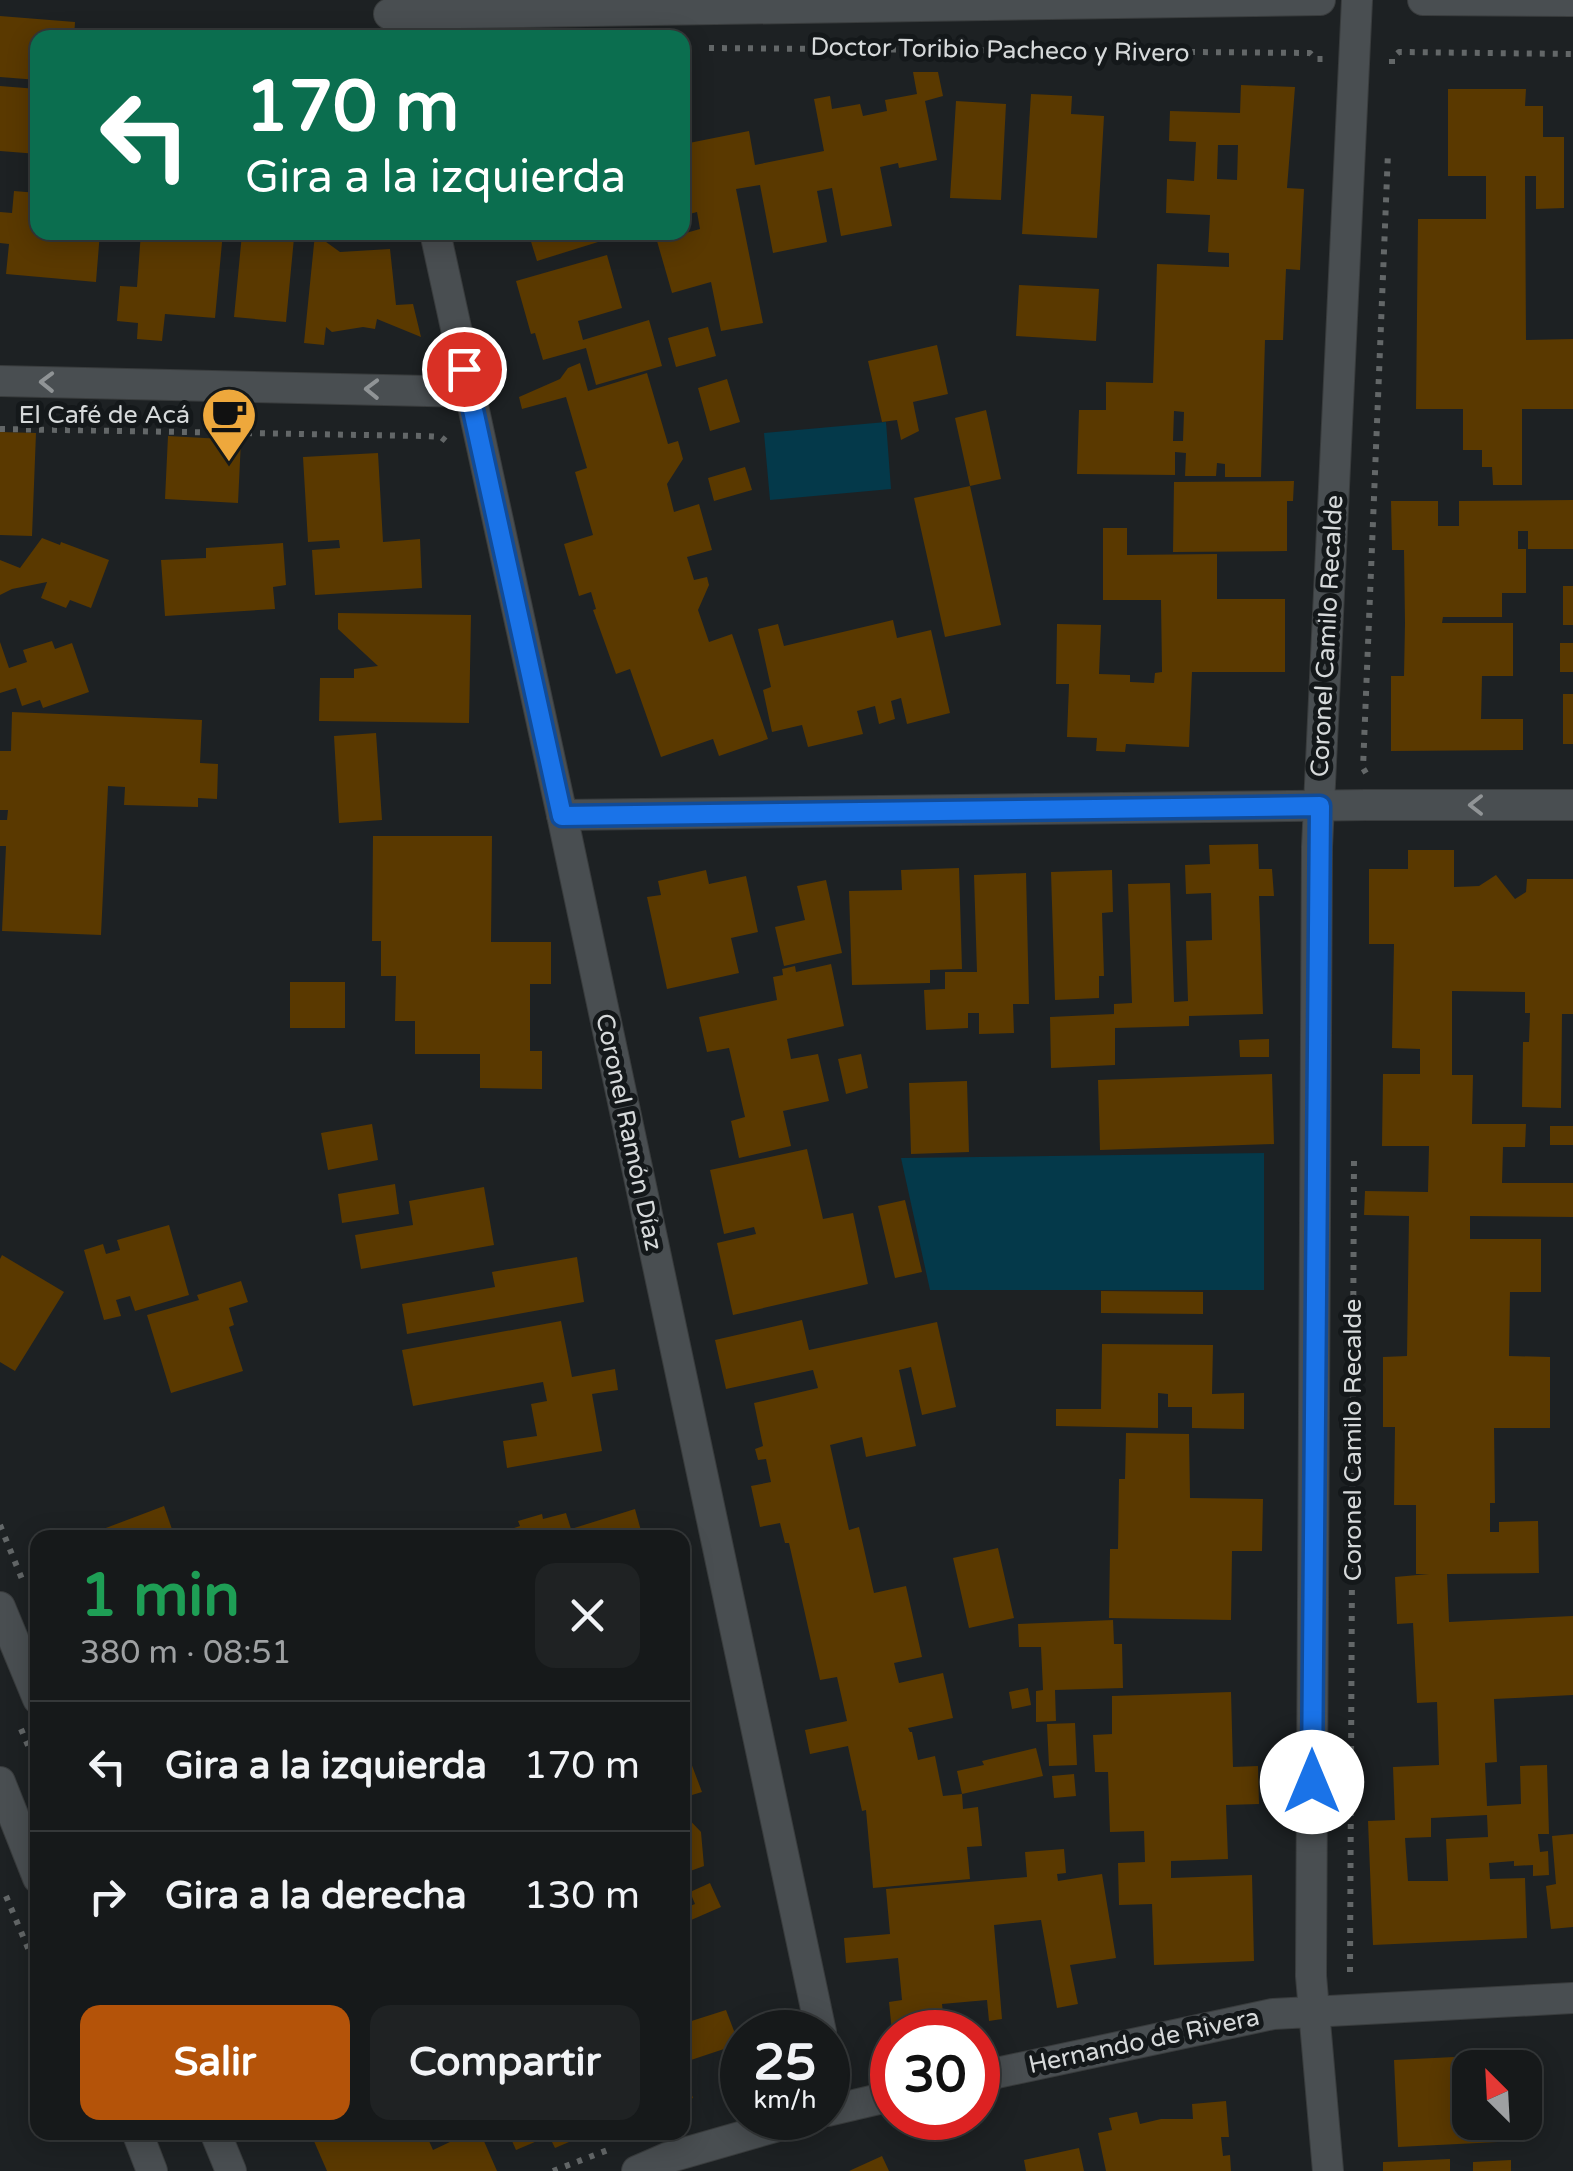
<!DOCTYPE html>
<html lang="es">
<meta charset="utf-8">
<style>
:root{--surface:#16191a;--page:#1f2223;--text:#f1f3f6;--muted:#9ea0a2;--line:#353839;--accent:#b45309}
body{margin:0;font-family:"Varela Round",sans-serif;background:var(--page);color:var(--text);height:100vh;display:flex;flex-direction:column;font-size:38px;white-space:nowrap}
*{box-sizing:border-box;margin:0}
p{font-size:32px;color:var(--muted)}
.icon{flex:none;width:55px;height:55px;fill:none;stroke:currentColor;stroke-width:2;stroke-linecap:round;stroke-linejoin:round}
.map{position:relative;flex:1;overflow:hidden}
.drawer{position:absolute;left:30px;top:1530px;width:660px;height:610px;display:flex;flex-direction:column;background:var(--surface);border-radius:20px;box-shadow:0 5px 25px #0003,0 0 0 2px var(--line)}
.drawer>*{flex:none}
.banner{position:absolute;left:30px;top:30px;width:660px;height:210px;border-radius:20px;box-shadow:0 5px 25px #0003,0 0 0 2px var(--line);background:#0b6e4f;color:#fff;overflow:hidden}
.needle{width:65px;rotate:336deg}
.tools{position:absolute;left:1452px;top:2050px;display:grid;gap:20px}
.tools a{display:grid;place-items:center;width:90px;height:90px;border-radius:20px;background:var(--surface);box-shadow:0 5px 25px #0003,0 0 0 2px var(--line);font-size:50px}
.speed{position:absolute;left:720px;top:2010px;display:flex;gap:20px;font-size:50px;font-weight:700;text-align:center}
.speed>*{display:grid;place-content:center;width:130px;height:130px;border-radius:50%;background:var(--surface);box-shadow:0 5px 25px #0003,0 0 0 2px var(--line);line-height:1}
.speed small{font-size:25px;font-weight:400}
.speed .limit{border:15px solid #d22;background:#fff;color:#111}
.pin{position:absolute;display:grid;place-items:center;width:85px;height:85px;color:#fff;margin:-42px;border:5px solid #fff;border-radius:50%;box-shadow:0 2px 10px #0007}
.me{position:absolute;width:110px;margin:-55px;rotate:0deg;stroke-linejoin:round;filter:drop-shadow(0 0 8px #0008)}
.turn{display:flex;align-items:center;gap:35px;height:210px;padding:0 50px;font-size:45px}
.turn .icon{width:130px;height:130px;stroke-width:2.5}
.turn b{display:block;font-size:70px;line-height:85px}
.round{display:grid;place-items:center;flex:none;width:105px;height:105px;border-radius:20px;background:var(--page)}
.head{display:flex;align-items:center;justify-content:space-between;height:170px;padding:0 50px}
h1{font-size:60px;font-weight:700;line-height:75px;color:#1e9e55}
.primary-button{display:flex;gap:20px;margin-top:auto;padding:20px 50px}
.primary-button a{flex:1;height:115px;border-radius:20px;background:var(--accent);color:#fff;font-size:40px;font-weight:700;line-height:115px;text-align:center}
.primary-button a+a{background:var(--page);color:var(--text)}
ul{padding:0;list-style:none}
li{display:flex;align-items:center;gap:30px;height:130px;padding:0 50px;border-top:2px solid var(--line)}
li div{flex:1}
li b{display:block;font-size:38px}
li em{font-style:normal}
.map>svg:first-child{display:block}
</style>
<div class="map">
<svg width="1573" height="2171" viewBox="0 0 1573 2171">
<rect width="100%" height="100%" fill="#1d2123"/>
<path fill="#04394a" d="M886,422L891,489L770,500L764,433Z
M1264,1153V1290H930L901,1158Z"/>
<path fill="#5a3900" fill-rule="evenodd" d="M0,16L75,22L74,38H38V80L0,77Z
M913,72H938L943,96L925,101L937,160L899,168L898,163L880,167L892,226L841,236L832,188L817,191L827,242L773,253L760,185L736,189L763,323L721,331L711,282L672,293L657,241L700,229L697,212L682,216V170L688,168L684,144L749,131L755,165L824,151L814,99L830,96L832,109L860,104L863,116L887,111L885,100L917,94Z
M1241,85L1295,87L1287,188L1304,189L1300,270L1286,269L1283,340H1265L1261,477H1225V464L1217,463L1216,476H1185L1186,453L1175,452V475L1077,474L1079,410H1106V382L1153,383L1157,264L1229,267V253L1208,252L1210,215L1166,213L1167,179L1194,181L1196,142L1169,141L1170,111L1240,113ZM1218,145H1238L1237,180L1217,179ZM1174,411L1184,412L1183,441H1173Z
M0,86L38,89V154L0,151Z
M1448,89H1526L1525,106H1543V137H1564V208L1536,209V176H1525L1526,340L1573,339V409H1522V485H1493L1492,467H1482V450H1463V409H1416L1418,219H1486V176H1448Z
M1031,94L1072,96L1071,114L1104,116L1097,238L1022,234Z
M956,101L1006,104L1001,200L950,198Z
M14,191L38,193V232H100L96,282L6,274L9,244L0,243V212L12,213Z
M141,232H223L215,318L165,314L162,341L137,339L138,323L117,321L120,286L137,287Z
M528,232H627V233L537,261Z
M242,234L294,238L286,322L234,317Z
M315,234L340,252L390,249L396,305L413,304L421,337L377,319L375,329L363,327L332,332L326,327L324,345L304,343Z
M607,255L622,308L578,321L583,340L649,320L662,366L596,385L586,348L543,360L535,333L531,334L516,281Z
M1019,285L1099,289L1096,341L1016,336Z
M708,327L716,356L676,367L668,338Z
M937,345L948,394L913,402L919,431L901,440L897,420L882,422L868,361Z
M580,363L588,391L647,373L668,444L678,441L683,459L667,484L674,512L699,504L712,550L687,557L694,580L707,577L709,585L698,610L709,642L732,634L768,739L719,756L713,739L661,757L630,669L616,674L593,610L596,609L591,592L579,596L564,544L593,535L575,472L587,468L566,397L522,409L519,397L560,379L568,368Z
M727,379L740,422L710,431L698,388Z
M986,410L1001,479L970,486L1001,625L945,637L914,498L970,486L955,418Z
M0,432L36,433L32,536L0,535Z
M168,436L241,440L238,503L165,499Z
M378,453L383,542L420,539L422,588L315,595L312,550L340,548L339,540L308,542L303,457Z
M745,467L752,490L714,501L708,478Z
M1294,481L1293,501H1287V551L1173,552L1174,482Z
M1573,500V549H1528V531H1518V549H1526V593H1502V617H1443L1442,623H1513V676H1482L1481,719H1523V750L1391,751V676H1404L1405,623L1404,550H1392L1391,501H1438V526H1459V501Z
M1103,528H1127V555L1217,554V599H1285V672H1192L1189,747L1126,744L1125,752L1096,751L1097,738L1067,737L1069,684H1056L1057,624L1101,625L1099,674L1130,675V682L1154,683L1155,673L1162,672L1161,600H1103Z
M42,538L60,545L61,542L109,560L91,608L70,600L66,608L41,598L47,582L12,589L0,595V560L20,568Z
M283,543L286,585L273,587L275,609L165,616L161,560L206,558V548Z
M1563,586H1573V625H1563Z
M338,613L471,615L469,723L319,721L320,678H354V669L378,666L338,629Z
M893,620L897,638L931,630L950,713L907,724L901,698L891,701L895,719L879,724L875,706L857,711L863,734L808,747L802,725L772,732L763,690L771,687L758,629L778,624L784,646Z
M52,641L55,649L72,643L89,692L43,708L40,700L22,706L16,688L0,693V642L9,668L27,662L23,650Z
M1560,643H1573V672H1560Z
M1563,694H1573V744H1563Z
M12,712L202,720L200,763L218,764L217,799L198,798V807L124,805L125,787L108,786L101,935L2,931L6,846H0V820H7L8,810H0V751H11Z
M376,733L382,820L339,823L334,736Z
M373,836H492L491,942H551V984H530V1051H542V1089L480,1088V1054H415V1021H395L396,976H381V941H372Z
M1258,844L1259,869H1272L1274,896H1259L1263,1014L1189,1016V1026L1115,1028V1065L1051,1068L1050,1017L1114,1014V1004L1132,1003L1128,884L1170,883L1174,1002L1188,1001L1186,941L1212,940L1211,893L1186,894L1185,865L1210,864L1209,845Z
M1408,850H1454V887L1479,886L1496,875L1515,899L1526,892L1527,879H1573V1014H1562L1561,1108L1522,1107L1523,1042H1529L1530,1013H1525V992L1452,991V1075H1473L1472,1124H1526L1525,1147H1503L1502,1183H1573V1217L1470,1216V1239H1541V1292H1510L1509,1356L1550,1357V1428H1494L1495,1503H1490V1532H1499V1522L1538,1521L1539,1573L1447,1574L1449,1622L1573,1616V1695L1494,1699L1497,1762L1485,1763L1487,1806L1521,1804L1520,1766L1547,1765L1549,1834H1538L1540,1852L1548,1851L1549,1875L1533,1876V1865L1514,1866V1861L1489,1863L1490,1879L1525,1878L1527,1938L1373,1945L1368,1821L1395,1820L1393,1767L1439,1765L1437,1702L1417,1703L1413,1623L1397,1624L1395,1577L1429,1574H1416V1505H1394L1395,1427H1383V1357L1407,1356L1409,1216L1364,1215L1365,1191L1428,1192L1429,1146H1382L1383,1074H1420V1049L1392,1048L1394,944H1369V869H1408ZM1487,1815L1488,1837L1446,1839L1448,1881H1408L1405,1838L1431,1837V1818Z
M959,868L962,969L930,970V983L852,985L849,891L902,890L901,870Z
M706,870L709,884L746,876L758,932L731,938L739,973L667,989L647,897L661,895L658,881Z
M1112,870L1113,912L1102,913L1104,976H1099V998L1055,1000L1051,872Z
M1026,873L1029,1004H1013L1014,1033L979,1034V1013H968V1028L926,1030L924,990L945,989V972H977L974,875Z
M826,880L842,953L784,966L775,927L805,920L797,886Z
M831,964L844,1026L787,1039L791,1059L818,1054L829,1101L783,1111L791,1146L739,1158L731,1121L745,1117L729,1048L707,1052L699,1017L777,1000L773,977L783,975L782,969L795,966L796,972Z
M290,982H345V1028H290Z
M1269,1039V1057H1240L1239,1040Z
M861,1054L868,1088L846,1094L838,1059Z
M1272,1074L1274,1144L1100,1150L1098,1080Z
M967,1081L969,1152L911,1154L909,1083Z
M372,1124L378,1160L328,1170L321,1133Z
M1550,1126H1573V1145H1550Z
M807,1149L823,1219L853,1213L868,1284L733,1315L717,1243L756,1234L754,1227L724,1234L710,1170Z
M395,1184L399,1214L342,1223L338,1194Z
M484,1187L494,1245L361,1269L355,1235L413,1225L409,1201Z
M905,1200L922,1272L895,1278L878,1206Z
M169,1225L189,1295L135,1311L130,1296L116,1300L121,1316L104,1320L84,1250L103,1244L106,1254L120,1250L117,1240Z
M2,1255L64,1292L15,1371L0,1362V1259Z
M577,1257L584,1302L407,1334L402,1304L495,1287L492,1272Z
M241,1281L248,1302L229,1308L234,1325L229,1327L243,1371L171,1393L147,1315L199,1300L197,1295Z
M1101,1291L1203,1292V1314L1101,1313Z
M802,1320L809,1350L937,1322L956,1407L922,1415L911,1367L899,1370L916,1446L866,1457L862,1437L830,1445L849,1530L859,1527L874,1593L906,1586L922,1657L894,1663L899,1683L943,1673L953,1718L908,1728L910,1732H912L918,1760L935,1756L943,1796L962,1794L963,1809L978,1807L982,1846L967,1847L970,1879L873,1888L866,1810L862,1811L848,1746L810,1754L805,1730L847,1721L837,1677L820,1680L789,1543H785L780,1523L760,1527L751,1486L771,1482L766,1459L758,1460L755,1449L763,1446L754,1403L818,1388L813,1370L726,1389L715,1340Z
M561,1321L572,1377L615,1369L618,1390L592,1394L602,1451L507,1468L503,1441L537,1436L531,1404L547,1401L543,1382L413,1406L402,1350Z
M1102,1344L1213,1345L1212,1394L1244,1393V1429L1192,1428V1407H1168V1394L1158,1393V1428L1056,1426V1409H1101Z
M1126,1433L1189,1434L1190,1498L1263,1499L1262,1551H1232L1231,1620L1109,1618L1110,1549H1118L1119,1479H1125Z
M164,1506L175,1538H82V1537Z
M635,1509L643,1538H485L520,1526L518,1521L542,1514L543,1519L566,1513L571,1529Z
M998,1548L1014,1618L969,1628L953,1558Z
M1113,1620L1114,1644H1122L1123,1688L1055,1690L1056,1721L1036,1722V1691L1043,1690L1041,1647H1019L1018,1624Z
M1028,1688L1031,1705L1012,1709L1009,1692Z
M1231,1692L1233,1767L1258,1766L1259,1804L1226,1805L1228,1859L1171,1861V1878L1252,1875L1254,1961L1154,1965L1152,1904L1119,1905L1118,1863L1145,1862L1144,1831L1110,1832L1108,1772H1095L1093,1735L1112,1734V1696Z
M1075,1723L1077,1765L1049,1766L1047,1724Z
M682,1739L702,1792L682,1798Z
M1036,1748L1043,1776L962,1794L957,1771L984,1765L982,1761Z
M1074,1774L1076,1796L1054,1798L1052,1776Z
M682,1812L701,1832L704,1866L682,1874Z
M1573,1834V1927L1551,1929L1546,1886L1556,1884L1552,1836Z
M1064,1849L1066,1873L1057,1874L1058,1881L1102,1874L1116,1958L1070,1965L1078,2004L1057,2008L1041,1920L994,1925L1002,2019L989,2021L987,2000L942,2004L945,2032H892L889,2002L902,2000L898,1958L846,1963L844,1938L890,1934L886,1889L1027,1877L1025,1852Z
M710,1883L721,1907L682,1924V1909L695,1904L690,1892Z
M726,2010L739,2044L682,2063V2024Z
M1494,2055V2068H1470V2122H1497L1498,2142L1398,2147L1394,2060Z
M682,2069L693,2098L682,2102Z
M1226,2101L1229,2137H1221L1223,2156L1230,2155L1231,2171H1106L1098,2133L1112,2130L1109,2118L1137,2112L1140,2124L1161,2119H1193L1192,2104Z
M310,2132H425L433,2150L471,2132H480L497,2171H327Z
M508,2132H590V2133L555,2148L549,2136L516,2150Z
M1079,2148L1084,2171H1026L1024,2160Z
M882,2156L889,2171H849Z
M1450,2159V2171H1383V2162Z
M1511,2160V2171H1473V2162Z"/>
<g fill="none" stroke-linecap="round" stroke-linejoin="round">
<g stroke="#393c3d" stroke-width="32">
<path id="street" d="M1423,0L1573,1
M389,14L1320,0
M435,232L470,392
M562,815L821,2032
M0,1607L38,1699
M0,1782L38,1878
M828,2063L837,2108
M978,2077L1273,2014L1573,1998
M828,2111L892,2096
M137,2132L152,2171
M215,2132L231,2171
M637,2171L667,2158L806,2118
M1328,2171L1311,1976L1317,847L1357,0"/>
</g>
<g stroke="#393c3d" stroke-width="32">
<path id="secondary" d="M0,381L470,392L562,815L1366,805H1573"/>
</g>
<path stroke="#636768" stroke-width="6" stroke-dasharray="5 8" stroke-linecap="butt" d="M709,48L1310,53L1316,59H1324
M1392,64V58L1399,52L1573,54
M0,429L424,436L441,437L447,442
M1366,773L1363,768L1388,152
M0,1525L22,1579
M21,1729L38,1769
M6,1896L38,1972
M1350,1972L1354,1160
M913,2124L940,2118
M553,2171L613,2148"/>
<use href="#street" stroke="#494e51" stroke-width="30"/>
<use href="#secondary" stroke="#494e51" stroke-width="30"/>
</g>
<defs><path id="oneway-chevron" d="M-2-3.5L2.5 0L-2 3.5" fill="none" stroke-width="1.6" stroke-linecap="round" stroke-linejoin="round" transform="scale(2.5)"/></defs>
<g stroke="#909496">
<use href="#oneway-chevron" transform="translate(47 382) rotate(-179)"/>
<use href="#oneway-chevron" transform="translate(372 389) rotate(-179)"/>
<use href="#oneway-chevron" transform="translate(1476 805) rotate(-180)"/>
</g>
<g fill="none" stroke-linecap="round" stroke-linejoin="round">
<g stroke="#114b97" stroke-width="25">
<path id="route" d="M464,369L562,816L1320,806L1312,1782"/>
</g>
<use href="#route" stroke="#1a73e8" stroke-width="18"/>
</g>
<defs>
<g id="cafe-pin" transform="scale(2.875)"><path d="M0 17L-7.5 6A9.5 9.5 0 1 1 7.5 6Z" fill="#eea83c" stroke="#14181a"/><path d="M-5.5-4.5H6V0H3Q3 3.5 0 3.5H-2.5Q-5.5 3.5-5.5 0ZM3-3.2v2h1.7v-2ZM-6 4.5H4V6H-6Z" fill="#111"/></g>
</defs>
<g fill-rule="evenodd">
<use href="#cafe-pin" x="229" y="415"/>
</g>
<g text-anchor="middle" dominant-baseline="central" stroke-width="10" stroke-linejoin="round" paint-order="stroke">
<g font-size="25" fill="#d6d9da" stroke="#14181a">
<text transform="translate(1000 50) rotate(1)">Doctor Toribio Pacheco y Rivero</text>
<text transform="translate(1327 636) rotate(-87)">Coronel Camilo Recalde</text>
<text transform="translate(629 1132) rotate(78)">Coronel Ramón Díaz</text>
<text transform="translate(1353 1440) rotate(-90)">Coronel Camilo Recalde</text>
<text transform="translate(1144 2041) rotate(-12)">Hernando de Rivera</text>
</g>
<g font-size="25" fill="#d6d9da" stroke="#14181a" text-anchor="end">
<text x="190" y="415">El Café de Acá</text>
</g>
</g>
</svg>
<div class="tools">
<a><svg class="needle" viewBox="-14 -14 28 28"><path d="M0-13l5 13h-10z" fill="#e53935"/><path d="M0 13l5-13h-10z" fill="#9ea0a2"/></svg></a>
</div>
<div class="speed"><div>25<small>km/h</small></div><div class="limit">30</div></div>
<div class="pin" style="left:464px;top:369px;background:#d93025"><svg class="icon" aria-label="arrive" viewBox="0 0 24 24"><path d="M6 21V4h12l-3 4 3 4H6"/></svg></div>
<svg class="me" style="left:1312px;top:1782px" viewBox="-20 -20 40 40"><circle r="19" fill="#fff"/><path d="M0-13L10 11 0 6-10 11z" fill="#1a73e8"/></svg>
<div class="banner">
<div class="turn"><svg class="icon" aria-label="left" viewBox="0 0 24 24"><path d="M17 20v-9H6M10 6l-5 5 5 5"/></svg><div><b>170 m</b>Gira a la izquierda</div></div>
</div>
<section class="drawer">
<div class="head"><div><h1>1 min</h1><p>380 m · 08:51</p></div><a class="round"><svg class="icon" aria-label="close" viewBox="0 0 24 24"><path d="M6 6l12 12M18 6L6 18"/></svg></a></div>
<ul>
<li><svg class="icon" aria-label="left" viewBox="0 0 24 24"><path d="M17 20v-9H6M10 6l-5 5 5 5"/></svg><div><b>Gira a la izquierda</b></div><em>170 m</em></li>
<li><svg class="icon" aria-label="right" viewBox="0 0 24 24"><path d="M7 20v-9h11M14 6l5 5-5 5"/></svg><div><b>Gira a la derecha</b></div><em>130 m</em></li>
</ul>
<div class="primary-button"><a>Salir</a><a>Compartir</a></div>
</section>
</div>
